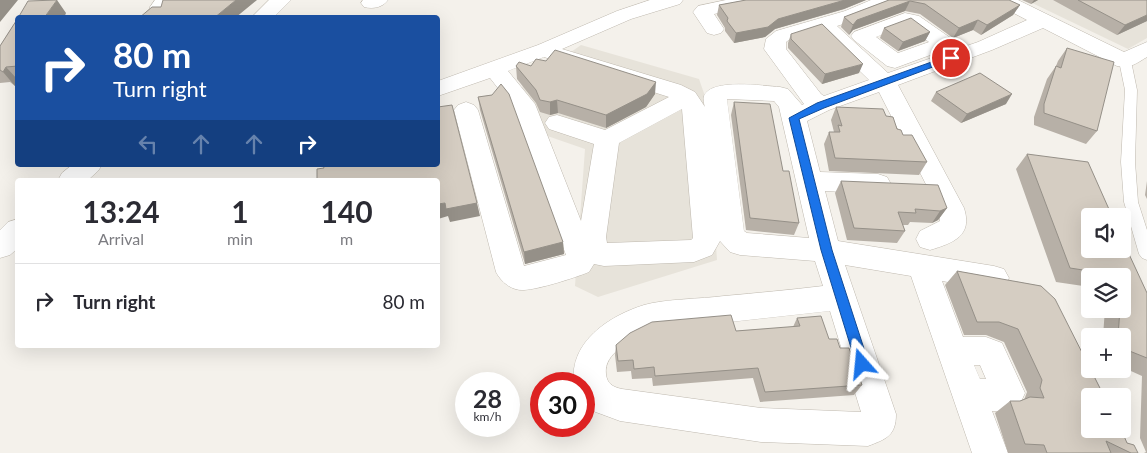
<!DOCTYPE html>
<meta charset="utf-8">
<style>
:root{--surface:#fff;--page:#f7f7f7;--text:#2b2b33;--muted:#7c7c81;--line:#e1e1e2}
body{margin:0;font-family:Lato,sans-serif;background:var(--page);color:var(--text);height:100vh;display:flex;flex-direction:column;font-size:19px;white-space:nowrap}
*{box-sizing:border-box;margin:0}
p{font-size:16px;color:var(--muted)}
.icon{flex:none;width:28px;height:28px;fill:none;stroke:currentColor;stroke-width:2;stroke-linecap:round;stroke-linejoin:round}
.map{position:relative;flex:1;overflow:hidden}
.drawer{position:absolute;left:15px;top:178px;width:425px;height:170px;display:flex;flex-direction:column;background:var(--surface);border-radius:5px;box-shadow:0 5px 20px #0002}
.drawer>*{flex:none}
.top-card{position:absolute;left:15px;top:15px;width:425px;height:152px;border-radius:5px;box-shadow:0 5px 20px #0002;background:#1a4fa0;color:#fff;overflow:hidden}
.fabs{position:absolute;left:1081px;top:208px;display:grid;gap:10px}
.fabs a{display:grid;place-items:center;width:50px;height:50px;border-radius:5px;background:var(--surface);box-shadow:0 5px 20px #0002;font-size:25px}
.speed{position:absolute;left:455px;top:372px;display:flex;gap:10px;font-size:25px;font-weight:700;text-align:center}
.speed>*{display:grid;place-content:center;width:65px;height:65px;border-radius:50%;background:var(--surface);box-shadow:0 5px 20px #0002;line-height:1}
.speed small{font-size:12px;font-weight:400}
.speed .limit{border:8px solid #d22;background:#fff;color:#111}
.pin{position:absolute;display:grid;place-items:center;width:42px;height:42px;color:#fff;margin:-21px;border:2px solid #fff;border-radius:50%;box-shadow:0 1px 5px #0007}
.me{position:absolute;width:55px;margin:-28px;rotate:342deg;stroke-linejoin:round;filter:drop-shadow(0 0 4px #0008)}
.turn{display:flex;align-items:center;gap:18px;height:105px;padding:0 15px;font-size:22px}
.turn .icon{width:65px;height:65px;stroke-width:2.5}
.turn b{display:block;font-size:35px;line-height:42px}
.lanes{display:flex;align-items:center;height:48px;padding:0 15px;background:#0003;justify-content:center;gap:25px;direction:ltr}
.lanes .off{opacity:.35}
.eta{display:flex;justify-content:space-evenly;align-items:center;height:85px;text-align:center}
.eta b{font-size:30px;font-weight:700;line-height:35px}
ul{padding:0;list-style:none}
li{display:flex;align-items:center;gap:15px;height:75px;padding:0 15px;border-top:1px solid var(--line)}
li div{flex:1}
li b{display:block;font-size:19px}
li em{font-style:normal}
.map>svg:first-child{display:block}
</style>
<div class="map">
<svg width="1147" height="453" viewBox="0 0 1147 453">
<rect width="100%" height="100%" fill="#f4f1eb"/>
<path fill="#e7e3da" d="M1026,0H1147V38L1128,49Z
M581,45L699,79L706,99L717,260L598,297L575,286L585,149L533,131L502,101Z"/>
<g fill="none" stroke-linecap="round" stroke-linejoin="round">
<g stroke="#bfb9af" stroke-width="1">
<path id="service" d="M1125,57L1131,61L1137,90L1135,162L1138,202L1147,230V260L1142,258L1139,254L1124,202L1121,162L1125,90L1119,61Z"/>
</g>
<g stroke="#bfb9af" stroke-width="1">
<path id="minor" d="M155,0H175L170,7L167,18H147L150,7Z
M269,0H291L273,18H251Z
M363,0H388C382,8 373,9 364,7L361,3Z
M650,0H683L680,4L631,19L562,49L681,85L695,92L705,107C704,104 703,99 704,96C711,78 764,86 780,87L788,89L802,105L804,104L764,49L766,39L776,31L845,11L871,0H898L895,4L859,19L837,26L888,73L978,42L1027,20L996,4L993,0H1018L1124,52L1147,42V57C1137,63 1130,69 1117,66L1043,28L992,50L898,85L964,208C973,236 953,243 930,250L920,247L916,239L920,231L940,221L938,208L879,92L829,110L807,121L820,172L878,174L887,177L891,184L887,191L878,194L825,191L838,241L994,266L1004,269L1009,278L1004,287L994,290L942,281L963,337H986L1002,343L1025,393L1020,404L1004,411H992L1008,453H972L911,276L845,265L896,414C896,436 886,439 868,446L761,442L620,421L593,411L585,405L584,384L574,383C569,342 609,316 644,305C665,299 701,299 724,296C757,293 790,290 823,286L815,261L740,255L730,252L720,241L712,255L694,262L604,266L594,264L589,272C574,278 540,289 524,290C512,291 501,282 496,272L454,110L458,105L466,102L474,105L478,110L524,266L566,255L512,106L490,78L438,96V81L538,45L617,11ZM819,31L869,80L824,96L821,94L786,49V42L790,39ZM544,57L669,97L605,130L557,115L549,117L545,123L549,129L594,144L581,221L535,104L508,71ZM727,99L774,101L779,107L809,238L747,233L744,231ZM682,109L693,238L691,240L607,243L606,237L619,143ZM830,311L861,412L761,408L622,389C613,387 607,384 606,374C603,353 633,339 649,331ZM974,365H980L986,379H980Z
M726,0H767L764,4L714,14L724,29L721,33L714,35L707,33L693,12L698,6Z
M905,13L919,16L952,39L955,43L952,47L895,68L887,66L854,40L851,36L854,32ZM907,25L929,42L898,53L876,37Z
M72,165H102L98,171L88,180H58L62,173Z
M18,219V248L10,255L0,258V230L8,222Z"/>
</g>
<use href="#service" fill="#fff" fill-rule="evenodd"/>
<use href="#minor" fill="#fff" fill-rule="evenodd"/>
</g>
<path fill="#b7b0a7" d="M746,0H866L844,9L775,29L765,37L734,43L725,31V28L717,15L719,5Z
M889,0L1020,5L1013,15L981,35L973,30L953,38L920,14L905,11L853,30L849,35L841,27L844,17Z
M1022,0H1038L1031,4Z
M1053,0H1147V21L1117,35Z
M18,18V82L15,86L10,82L0,83V46Z
M884,28L930,32L925,41L898,51L880,38Z
M791,34L859,73L822,84L788,48V43Z
M1067,48L1097,131L1086,144L1034,125V117L1047,79L1056,66L1058,61Z
M516,66H531L655,94L646,107L606,128L558,113L550,115L540,112L536,103L517,79Z
M936,92L1006,104L961,123L931,101Z
M492,95L563,242L564,254L525,264L480,110L478,97Z
M734,102L783,171L799,223L794,235L746,230L731,115Z
M836,107L886,116L927,162L919,175L829,171L824,144L829,132H834L831,120Z
M1027,154L1147,293V453H1144L1146,452L1140,438L1142,376L1122,367V336H1103L1105,309H1122V276H1090V287L1056,282L1016,169Z
M841,181L947,208L938,220L932,223L910,222L908,225H903L905,231L897,243L847,240L835,193Z
M1147,181V199L1145,195Z
M957,271L1041,286L1127,443L1138,453H1008L995,413L1010,401H1020L1024,400L1027,392L1004,342L986,335H964L945,285Z
M797,318L829,339L840,348L862,385L854,395L760,402L753,378L653,386L652,378L632,379L631,371L617,372L615,355L616,345L736,331L793,327Z"/>
<path fill="#959088" d="M0,0H18L0,22Z
M57,0L66,13L64,18H44Z
M236,0H257L235,18H214Z
M845,0H866L844,9L775,29L765,37L734,43L736,33L778,19Z
M1034,0H1038L1031,4Z
M910,1L905,11L853,30L849,35L853,25L857,20Z
M1020,5L1013,15L981,35L987,25Z
M1147,15V21L1117,35L1125,25Z
M978,20L973,30L953,38L959,28Z
M930,32L925,41L898,51L903,42Z
M863,64L859,73L822,84L825,74Z
M6,67L18,80V82L15,86L3,72Z
M656,82L655,94L646,107L606,128V115Z
M1012,94L1006,104L961,123L967,114Z
M557,100L558,113L550,115V102Z
M445,203H477L480,216L450,222L448,216L438,219V204Z
M947,208L938,220L932,223L940,211Z
M563,242L564,254L525,264L524,252Z"/>
<path fill="#d5cdc2" stroke="#959088" d="M57,0L44,18H18L28,1Z
M163,0H236L214,18H139L152,7H161Z
M746,0H845L778,19L768,27L736,33L727,21L728,18L719,5Z
M889,0H1009L1020,5L987,25L978,20L959,28L925,4L910,1L857,20L853,25L844,17Z
M1078,0H1147V15L1125,25Z
M18,18V66L6,67L3,72L0,70V46Z
M911,18L930,32L903,42L884,28Z
M822,24L863,64L825,74L791,39V34Z
M1067,48L1114,62L1097,131L1044,113V104L1056,66L1061,68Z
M555,50L656,82L647,94L606,115L557,100L550,102L540,100L536,90L516,66L519,62L531,66L536,59L546,61Z
M980,73L1012,94L967,114L936,92Z
M501,84L509,94L563,242L524,252L478,97L492,95Z
M734,102L770,104L783,171H789L799,223L750,218Z
M452,105L477,203L446,209L445,203L438,204V180H317V169L324,168L323,165H438V107Z
M836,107L883,109L886,116L893,117L897,129L901,130L903,135H912L927,162L835,158L829,132H840L838,125L842,126Z
M1027,154L1088,162L1112,216H1090V249H1122V239L1147,293V358L1122,348V336H1118L1120,309H1122V276L1070,268Z
M841,181L938,185L947,208L940,211L915,209L916,213L898,212L905,231L854,228Z
M957,271L1041,286L1055,299L1104,396H1090V429H1121L1127,443L1134,445L1138,453H1131L1106,441L1111,453H1047L1044,445L1025,444L1010,401H1020L1030,397L1044,398L1040,388L1042,380L1018,329L999,322H977Z
M731,315L736,331L800,326L797,318L821,316L829,339H837L840,348H849L862,385L765,392L758,368L655,376L654,367L634,369L633,360L618,361L616,345L630,333L652,322Z"/>
<path fill="#1a73e8" stroke="#114b97" d="M951,55L954,56V59L824,108L799,119L832,250L869,364L867,368L862,370L858,368L856,364L821,250L789,118L817,103Z"/>
</svg>
<div class="fabs">
<a><svg class="icon" aria-label="sound" viewBox="0 0 24 24"><path d="M4 9h4l5-4v14l-5-4H4zM17 9q2 3 0 6"/></svg></a>
<a><svg class="icon" aria-label="layers" viewBox="0 0 24 24"><path d="M12 4l9 5-9 5-9-5zM3 14l9 5 9-5"/></svg></a>
<a>+</a>
<a>−</a>
</div>
<div class="speed"><div>28<small>km/h</small></div><div class="limit">30</div></div>
<div class="pin" style="left:951px;top:58px;background:#d93025"><svg class="icon" aria-label="arrive" viewBox="0 0 24 24"><path d="M6 21V4h12l-3 4 3 4H6"/></svg></div>
<svg class="me" style="left:862px;top:364px" viewBox="-20 -20 40 40"><path d="M0-17L14 15 0 8-14 15z" fill="#1a73e8" stroke="#fff" stroke-width="4"/></svg>
<div class="top-card">
<div class="turn"><svg class="icon" aria-label="right" viewBox="0 0 24 24"><path d="M7 20v-9h11M14 6l5 5-5 5"/></svg><div><b>80 m</b>Turn right</div></div>
<div class="lanes"><svg class="icon off" aria-label="left" viewBox="0 0 24 24"><path d="M17 20v-9H6M10 6l-5 5 5 5"/></svg><svg class="icon off" aria-label="ahead" viewBox="0 0 24 24"><path d="M12 20V5M6 11l6-6 6 6"/></svg><svg class="icon off" aria-label="ahead" viewBox="0 0 24 24"><path d="M12 20V5M6 11l6-6 6 6"/></svg><svg class="icon" aria-label="right" viewBox="0 0 24 24"><path d="M7 20v-9h11M14 6l5 5-5 5"/></svg></div>
</div>
<section class="drawer">
<div class="eta">
<div><b>13:24</b><p>Arrival</p></div>
<div><b>1</b><p>min</p></div>
<div><b>140</b><p>m</p></div>
</div>
<ul>
<li><svg class="icon" aria-label="right" viewBox="0 0 24 24"><path d="M7 20v-9h11M14 6l5 5-5 5"/></svg><div><b>Turn right</b></div><em>80 m</em></li>
</ul>
</section>
</div>
